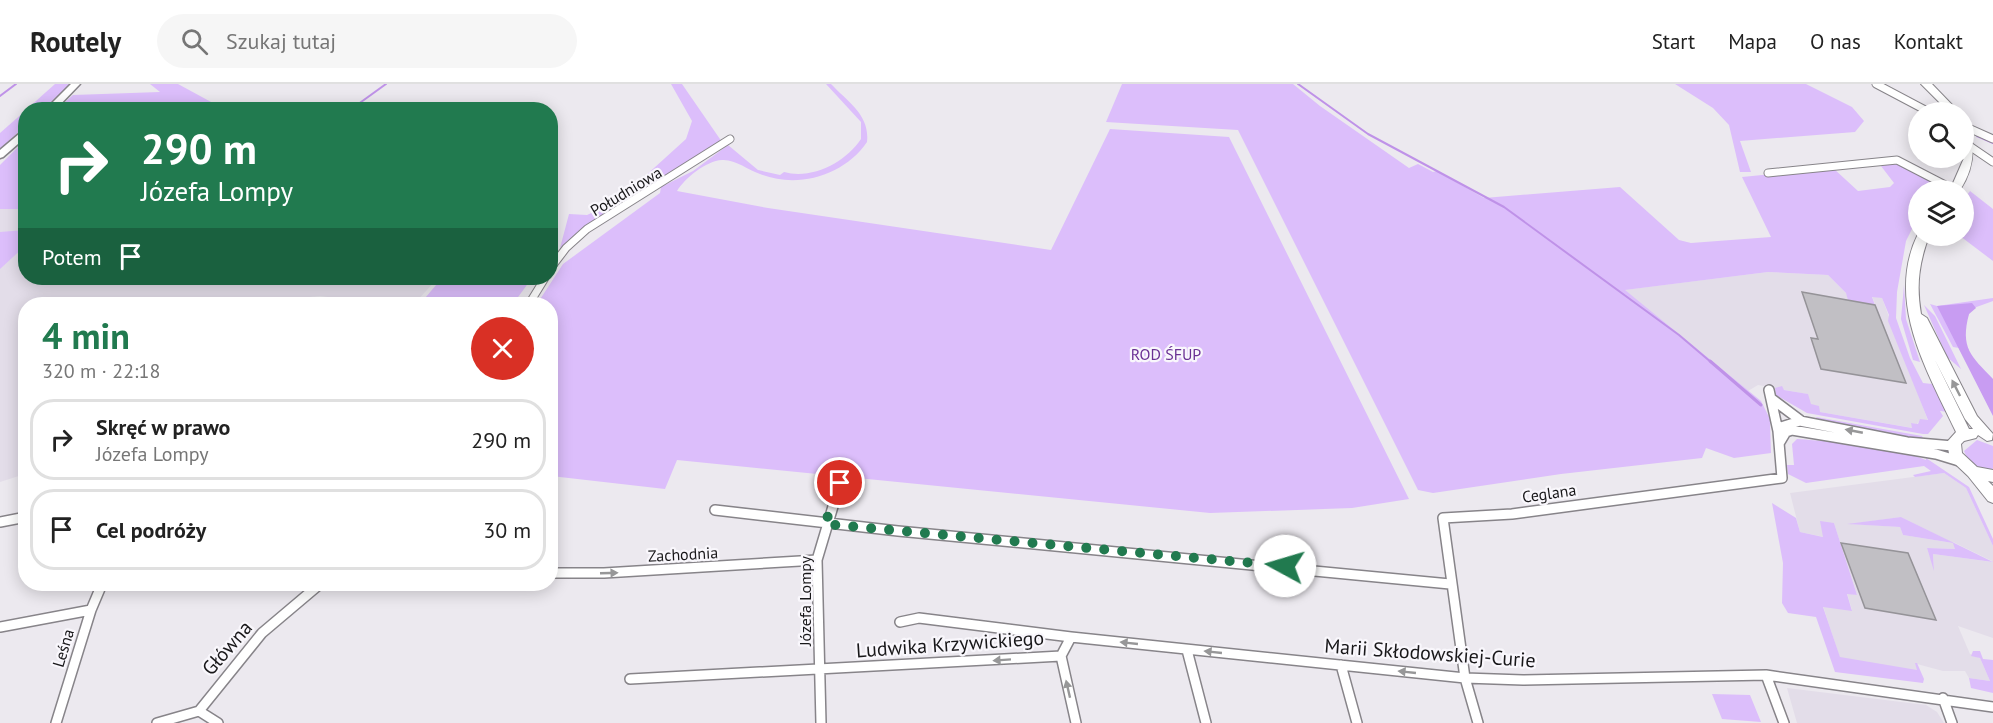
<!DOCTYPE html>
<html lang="pl">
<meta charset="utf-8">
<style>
:root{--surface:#fff;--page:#f6f6f6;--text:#222;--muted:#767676;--line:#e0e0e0;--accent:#217a4f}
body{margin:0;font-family:"PT Sans",sans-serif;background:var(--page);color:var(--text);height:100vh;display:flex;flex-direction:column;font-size:22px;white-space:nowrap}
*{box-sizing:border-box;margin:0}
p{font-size:20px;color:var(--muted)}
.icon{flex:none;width:33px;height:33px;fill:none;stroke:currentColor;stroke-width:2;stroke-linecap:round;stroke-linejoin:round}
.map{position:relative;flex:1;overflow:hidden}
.details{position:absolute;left:18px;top:213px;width:540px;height:294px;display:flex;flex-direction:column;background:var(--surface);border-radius:24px;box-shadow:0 3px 15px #0003}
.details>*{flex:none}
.guide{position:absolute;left:18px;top:18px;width:540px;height:183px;border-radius:24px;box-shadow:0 3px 15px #0003;background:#217a4f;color:#fff;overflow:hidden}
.fabs{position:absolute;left:1908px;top:18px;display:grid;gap:12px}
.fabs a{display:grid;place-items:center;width:66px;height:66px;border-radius:50%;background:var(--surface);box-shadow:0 3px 15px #0003;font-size:30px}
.pin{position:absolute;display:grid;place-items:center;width:51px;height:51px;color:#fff;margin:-26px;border:3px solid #fff;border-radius:50%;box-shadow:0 2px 6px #0007}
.me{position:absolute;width:66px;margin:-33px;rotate:276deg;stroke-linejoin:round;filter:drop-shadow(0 0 4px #0008)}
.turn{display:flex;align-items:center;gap:21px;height:126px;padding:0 24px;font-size:27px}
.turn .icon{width:78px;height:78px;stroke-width:2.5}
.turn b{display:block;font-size:42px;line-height:51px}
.then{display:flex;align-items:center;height:57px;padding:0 24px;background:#0003;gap:12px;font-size:22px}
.round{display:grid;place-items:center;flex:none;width:63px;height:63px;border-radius:32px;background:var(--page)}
.overview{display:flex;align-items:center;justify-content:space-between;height:102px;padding:0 24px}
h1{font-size:36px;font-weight:800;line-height:45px;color:var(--accent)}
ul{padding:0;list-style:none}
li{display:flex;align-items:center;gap:18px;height:81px;margin:0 12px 9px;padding:0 12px;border:3px solid var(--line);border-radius:24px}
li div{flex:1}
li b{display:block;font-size:22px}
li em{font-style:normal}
header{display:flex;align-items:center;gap:36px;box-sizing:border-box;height:84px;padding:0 30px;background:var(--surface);border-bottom:2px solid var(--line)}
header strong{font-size:28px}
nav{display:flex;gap:33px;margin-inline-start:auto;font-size:21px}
.search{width:420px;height:54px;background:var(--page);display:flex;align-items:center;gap:15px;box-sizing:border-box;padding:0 21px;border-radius:33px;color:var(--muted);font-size:22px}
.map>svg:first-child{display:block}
</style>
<header>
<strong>Routely</strong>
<div class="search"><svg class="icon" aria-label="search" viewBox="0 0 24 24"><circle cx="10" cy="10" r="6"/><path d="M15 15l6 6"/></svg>Szukaj tutaj</div>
<nav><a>Start</a><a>Mapa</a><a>O nas</a><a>Kontakt</a></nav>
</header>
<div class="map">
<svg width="1993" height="639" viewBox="0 0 1993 639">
<rect width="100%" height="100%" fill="#ece9ef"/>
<path fill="#e3dde9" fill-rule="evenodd" d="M0,125H25L26,194H438L414,220H383L320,212L236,220H26L25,390L0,398Z
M1768,188L1828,191L1846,209L1875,220L1872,212L1882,214L1928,337L1920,336L1917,340L1911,339L1913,344L1820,328L1811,321L1807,310L1758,301L1748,307L1624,206Z
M1944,389L1966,404L1993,462V554L1958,542L1970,570L1980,574L1990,597L1969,594L1965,587H1943L1917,580L1918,587L1840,574L1823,522L1852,526L1847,509L1857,511L1834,439L1824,453L1800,448L1790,409ZM1901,433L1953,459L1903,451L1900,443L1851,440ZM1953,458L1992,477V478L1933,470L1934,484L1927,464L1956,465Z
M1787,604L1926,621L1937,628L1944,639H1797Z"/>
<path fill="#dcbefb" d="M55,0H71L43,25H27Z
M150,0H178L224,25H57L73,11L160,8Z
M671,0H682L722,58L585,143L560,164L569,130L587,131L598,126L643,94L686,55L692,37Z
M826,0H831C848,18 870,31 867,58C844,92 797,105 760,90C748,86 735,75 722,76C706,77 685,94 677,107L768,124L1051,166L1110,45L1229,53L1409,415L1352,424L1210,429L677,376L665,405L551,392L550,220H537L563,180L660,109L661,103L693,87L728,61L758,86L780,91L784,88C812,96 846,78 861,55V38Z
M1122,0H1293L1320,22L1409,84L1418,80L1433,88L1437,87L1484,114L1620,103L1679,156L1691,159L1771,153L1742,93L1833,84L1858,107L1890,103L1894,99L1881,82L1897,79L1940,102L1937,106H1918V133L1906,157L1897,208L1896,234L1910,274L1923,299L1932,300L1948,328L1940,327L1943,332L1928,350H1923L1807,329L1776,311L1775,304L1782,302L1784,306L1808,310L1811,320L1819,322L1820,328L1912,344L1911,339L1918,340L1920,335L1928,336L1888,237L1889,231L1882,214L1872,213L1875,221L1848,216L1846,209L1828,191L1768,188L1625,206L1761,317L1772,339L1770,340L1771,369L1734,374L1706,364L1702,374L1561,390L1433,409L1418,406L1238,46L1106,38Z
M1675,0H1806L1852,23L1864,37L1855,48L1740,57L1751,88H1740L1729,41L1713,24Z
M25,27V42L0,65V49Z
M25,56V125H0V81Z
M1970,107L1993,125V177L1960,152H1964V115Z
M25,146V162L0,185V148Z
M442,194H532L513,220H420Z
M1904,201L1906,235L1920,278L1913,276L1901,235Z
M1993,214V217L1971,225L1961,250L1965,265L1953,263L1930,220L1937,222Z
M1924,221L1935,232L1961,285L1947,273Z
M1816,333L1922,352L1924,357L1817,336Z
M1797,355C1838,358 1889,361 1926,376V374L1969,403L1993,455V462L1966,404L1944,389L1915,393L1913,391L1931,387L1924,382L1806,399L1788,390L1787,381H1794L1792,360Z
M1977,356L1993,362V384L1990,388C1978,384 1969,380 1964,367Z
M1772,419L1796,434L1800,448L1823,453L1820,437L1834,439L1857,511L1847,510L1852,527L1823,523L1840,573L1917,586L1915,579H1917L1924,595L1923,599L1835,588L1816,533L1788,529L1782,519L1783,479Z
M1901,433L1993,478L1933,470L1934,487L1927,464L1955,465L1953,459L1903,451L1900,443L1847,440Z
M1973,567H1980L1983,575L1993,576V609L1971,604L1969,594L1990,597L1980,574L1971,572Z
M1712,610L1750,611L1761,638L1722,635Z"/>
<path fill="#c89cf2" d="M1972,219L1976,224L1969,230C1960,264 1971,272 1993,295V332L1937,222Z"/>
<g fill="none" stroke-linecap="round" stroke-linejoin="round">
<path stroke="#bf92e8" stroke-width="2" d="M1298,0L1368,50L1504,123L1679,251L1712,279
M0,12L16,0
M1929,25L1936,28
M350,26L386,0
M1977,52L1993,59"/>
<path stroke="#bf92e8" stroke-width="3" d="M1710,277L1761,321"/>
</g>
<path fill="#c1bfc4" stroke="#959398" stroke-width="1.5" d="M1802,208L1875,221L1906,299L1821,285L1811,254L1818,255Z
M1841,459L1908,469L1936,536L1865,524Z"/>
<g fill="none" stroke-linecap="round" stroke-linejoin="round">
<g stroke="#878489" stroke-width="9">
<path id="street-far1" d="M1876,0L1929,28
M1964,42L1993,55
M1968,61L1993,78
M1768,89L1897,76L1955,106
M550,185L566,164L587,145L730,55
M529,220L545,194"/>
</g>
<g stroke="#878489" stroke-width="12">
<path id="street" d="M1772,315L1800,336
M1778,344L1800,337L1907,358L1953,362
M1780,358L1786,348L1792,346L1936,370L1959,377
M715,426L898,447L1450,500
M0,438L26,433
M550,489H604L817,476
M900,538L919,534L1071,553L1465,594L1523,596L1766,591L1993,623
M0,543L91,526
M1187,566L1206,639
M1061,572L1076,639
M1061,572L1071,553
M1341,581L1357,639
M1766,591L1784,639
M630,595L1061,572
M1943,614L1952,639
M199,627L218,639
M56,639L91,526L102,500
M157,639L199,627L262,549L320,500
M821,639L817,476L840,399
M1478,639L1465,594L1443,434L1512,430L1782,394L1778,347L1769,306"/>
</g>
<g stroke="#878489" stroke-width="3">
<path id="secondary" d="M71,0H80L55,26H45Z
M26,44V53L3,73L0,74V66Z"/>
</g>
<g stroke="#878489" stroke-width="2">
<path id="primary" d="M1921,0H1932L1959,28H1949Z
M1964,40L1969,43C1976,66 1973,86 1960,106H1950L1964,74Z
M1918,150L1929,152C1919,179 1916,201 1921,230L1927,234L1977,332L1993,350L1992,356L1987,357L1978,351L1976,354L1964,357L1961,360L1962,369L1977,383L1993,386V398L1988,397L1993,402V419L1988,417L1968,392L1950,375L1947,358L1956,348C1927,287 1885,217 1918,150ZM1935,276L1965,335L1973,345H1969Z"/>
</g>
<use href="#street-far1" stroke="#fff" stroke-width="7"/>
<use href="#street" stroke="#fff" stroke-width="9"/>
<use href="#secondary" fill="#fff" fill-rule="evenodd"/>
<use href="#primary" fill="#fff" fill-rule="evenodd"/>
</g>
<defs><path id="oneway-solid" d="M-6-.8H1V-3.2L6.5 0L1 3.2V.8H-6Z" transform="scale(1.5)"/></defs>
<g fill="#979798">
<use href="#oneway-solid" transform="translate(1956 304) rotate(-117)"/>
<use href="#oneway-solid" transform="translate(1854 347) rotate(-169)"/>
<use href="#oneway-solid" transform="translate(609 489) rotate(-2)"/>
<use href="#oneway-solid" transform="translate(1129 559) rotate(-174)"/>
<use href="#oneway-solid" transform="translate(1213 568) rotate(-174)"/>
<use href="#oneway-solid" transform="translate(1002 576) rotate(176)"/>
<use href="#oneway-solid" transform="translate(1407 588) rotate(-174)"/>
<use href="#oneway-solid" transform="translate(1068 605) rotate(-103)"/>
</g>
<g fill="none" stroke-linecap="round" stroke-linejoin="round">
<path stroke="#217a4f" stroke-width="10" stroke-dasharray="0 18" d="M840,399L825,440L1285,482"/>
</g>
<g text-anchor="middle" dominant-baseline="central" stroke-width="4.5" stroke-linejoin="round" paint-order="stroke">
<g font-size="16" fill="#181719" stroke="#f9f7fc">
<text transform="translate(626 107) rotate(-31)">Południowa</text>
<text transform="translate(1549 409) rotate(-8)">Ceglana</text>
<text transform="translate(683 470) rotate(-3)">Zachodnia</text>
<text transform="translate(805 517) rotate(-90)">Józefa Lompy</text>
<text transform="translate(63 564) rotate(-73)">Leśna</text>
</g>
<g font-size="16" fill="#6a3194" stroke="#f9f7fc">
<text x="1166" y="270">ROD ŚFUP</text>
</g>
<g font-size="20" fill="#181719" stroke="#f9f7fc">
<text transform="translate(950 560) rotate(-4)">Ludwika Krzywickiego</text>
<text transform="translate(227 564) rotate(-49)">Główna</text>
<text transform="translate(1430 569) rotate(4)">Marii Skłodowskiej-Curie</text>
</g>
</g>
</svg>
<div class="fabs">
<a><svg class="icon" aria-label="search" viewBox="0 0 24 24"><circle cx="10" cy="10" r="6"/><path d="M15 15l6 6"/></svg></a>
<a><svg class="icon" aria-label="layers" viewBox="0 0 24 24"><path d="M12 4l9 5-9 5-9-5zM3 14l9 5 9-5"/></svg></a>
</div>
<div class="pin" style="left:840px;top:399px;background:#d93025"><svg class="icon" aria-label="arrive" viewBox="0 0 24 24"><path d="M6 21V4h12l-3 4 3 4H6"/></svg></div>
<svg class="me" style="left:1285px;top:482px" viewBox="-20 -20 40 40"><circle r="19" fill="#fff"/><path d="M0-13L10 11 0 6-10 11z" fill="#217a4f"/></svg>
<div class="guide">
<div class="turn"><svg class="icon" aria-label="right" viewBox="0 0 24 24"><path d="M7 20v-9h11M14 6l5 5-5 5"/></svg><div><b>290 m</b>Józefa Lompy</div></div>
<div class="then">Potem<svg class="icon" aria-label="arrive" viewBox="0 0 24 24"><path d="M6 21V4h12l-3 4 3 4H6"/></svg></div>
</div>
<section class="details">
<div class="overview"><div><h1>4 min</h1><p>320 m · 22:18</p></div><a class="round" style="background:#d93025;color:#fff"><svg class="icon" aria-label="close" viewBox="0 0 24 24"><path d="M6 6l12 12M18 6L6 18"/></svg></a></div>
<ul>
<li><svg class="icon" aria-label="right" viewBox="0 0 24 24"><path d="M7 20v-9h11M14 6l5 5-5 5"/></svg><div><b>Skręć w prawo</b><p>Józefa Lompy</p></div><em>290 m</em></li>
<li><svg class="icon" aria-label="arrive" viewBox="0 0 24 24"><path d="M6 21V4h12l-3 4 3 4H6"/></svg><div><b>Cel podróży</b></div><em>30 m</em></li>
</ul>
</section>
</div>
